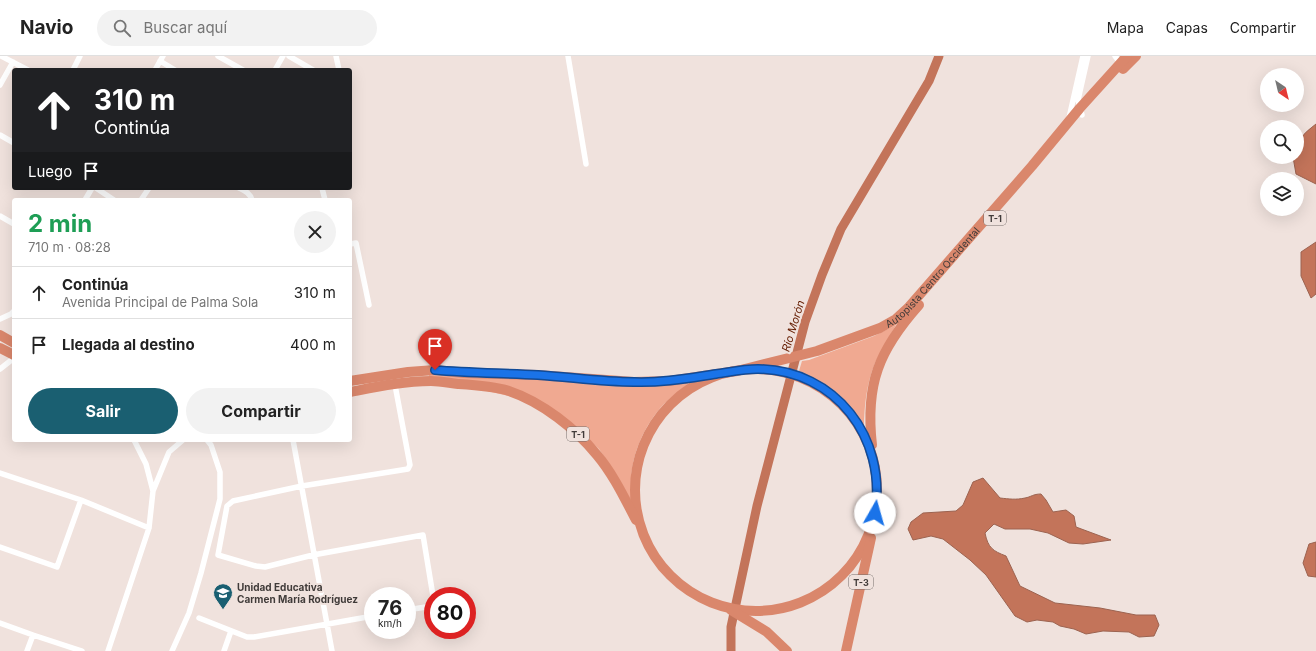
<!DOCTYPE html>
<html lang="es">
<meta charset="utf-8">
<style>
:root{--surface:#fff;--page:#f2f2f2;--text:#222;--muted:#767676;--line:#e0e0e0;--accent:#1a5f71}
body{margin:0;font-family:Inter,sans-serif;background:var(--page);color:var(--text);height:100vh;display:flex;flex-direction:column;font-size:15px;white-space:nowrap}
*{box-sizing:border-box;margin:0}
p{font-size:13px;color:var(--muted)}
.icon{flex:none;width:22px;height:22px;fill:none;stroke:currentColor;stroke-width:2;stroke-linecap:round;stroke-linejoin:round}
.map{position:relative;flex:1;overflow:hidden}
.side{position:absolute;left:12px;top:142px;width:340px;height:244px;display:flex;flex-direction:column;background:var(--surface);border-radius:4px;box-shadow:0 4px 16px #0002}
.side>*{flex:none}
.top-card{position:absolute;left:12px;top:12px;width:340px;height:122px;border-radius:4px;box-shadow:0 4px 16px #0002;background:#202124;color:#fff;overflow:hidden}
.needle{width:26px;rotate:145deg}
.tools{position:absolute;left:1260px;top:12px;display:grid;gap:8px}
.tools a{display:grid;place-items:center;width:44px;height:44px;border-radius:50%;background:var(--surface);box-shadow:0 4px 16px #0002;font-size:20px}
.speed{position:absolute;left:364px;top:531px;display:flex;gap:8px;font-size:20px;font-weight:700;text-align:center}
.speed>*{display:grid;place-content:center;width:52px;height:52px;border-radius:50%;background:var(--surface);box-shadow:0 4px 16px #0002;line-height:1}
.speed small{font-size:10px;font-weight:400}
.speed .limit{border:6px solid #d22;background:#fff;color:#111}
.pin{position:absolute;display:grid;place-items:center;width:34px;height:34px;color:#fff;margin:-41px -17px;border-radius:50% 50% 50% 0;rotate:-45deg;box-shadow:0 0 4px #0007}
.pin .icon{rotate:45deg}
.me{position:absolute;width:44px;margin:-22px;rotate:7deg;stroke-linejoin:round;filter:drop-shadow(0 0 3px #0008)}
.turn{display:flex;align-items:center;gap:14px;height:84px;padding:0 16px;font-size:18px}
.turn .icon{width:52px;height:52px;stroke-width:2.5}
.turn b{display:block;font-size:28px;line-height:34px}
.then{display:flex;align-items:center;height:38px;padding:0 16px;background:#0003;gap:8px;font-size:15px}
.round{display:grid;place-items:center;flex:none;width:42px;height:42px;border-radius:21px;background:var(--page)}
.overview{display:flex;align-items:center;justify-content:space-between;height:68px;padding:0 16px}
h1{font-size:24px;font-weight:700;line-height:30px;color:#1e9e55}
.action{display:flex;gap:8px;margin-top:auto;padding:8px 16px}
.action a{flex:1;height:46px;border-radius:24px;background:var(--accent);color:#fff;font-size:16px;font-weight:700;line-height:46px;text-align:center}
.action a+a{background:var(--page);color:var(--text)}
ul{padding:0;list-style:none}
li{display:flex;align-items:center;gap:12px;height:52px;padding:0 16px;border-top:1px solid var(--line)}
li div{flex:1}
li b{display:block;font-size:15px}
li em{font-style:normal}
header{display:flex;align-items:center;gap:24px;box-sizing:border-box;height:56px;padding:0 20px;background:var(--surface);border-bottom:1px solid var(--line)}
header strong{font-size:19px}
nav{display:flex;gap:22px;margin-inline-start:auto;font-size:14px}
.search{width:280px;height:36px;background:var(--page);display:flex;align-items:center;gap:10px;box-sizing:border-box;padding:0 14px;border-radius:22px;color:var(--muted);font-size:15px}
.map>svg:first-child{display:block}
</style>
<header>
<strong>Navio</strong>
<div class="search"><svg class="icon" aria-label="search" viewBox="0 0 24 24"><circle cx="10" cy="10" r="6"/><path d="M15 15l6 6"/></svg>Buscar aquí</div>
<nav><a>Mapa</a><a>Capas</a><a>Compartir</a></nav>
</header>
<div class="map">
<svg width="1316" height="595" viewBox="0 0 1316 595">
<rect width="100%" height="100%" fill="#f0e2dd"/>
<path fill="#f0a991" d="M896,269C889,282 881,294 875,307C867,326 864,350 864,371L854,355L836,336L799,315L802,305L809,304L874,280Z
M429,319L511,322L627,330H660L690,326C682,333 672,340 664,348C645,368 631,398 631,427C631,434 633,441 633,448L614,415L599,393L584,379L544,348L429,322Z"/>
<path fill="#c3745a" stroke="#9c6350" d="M1316,68V128L1296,118L1293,101H1297C1297,83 1302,79 1316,68Z
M1316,186V238L1311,242L1301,220V196Z
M983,422L1000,442C1009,443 1016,444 1025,442C1031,441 1033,438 1041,438L1046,444L1053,456L1066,454L1074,460L1076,471L1111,484L1083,488L1069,487L1048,477L1030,473H1005L994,468L985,477C988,492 993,495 1006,500L1020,530L1055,547L1100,552L1136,559H1155L1159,569L1154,580L1139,581L1129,576L1103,575L1086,578L1074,573L1060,570L1053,566L1037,564L1027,566L1015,560L986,519L970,504L943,483L931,480L913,484L908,473L911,466L923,457L956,455L963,449L973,426Z
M1316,486V521L1308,520L1303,507L1309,488Z"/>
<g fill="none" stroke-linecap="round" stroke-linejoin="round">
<path stroke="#c3745a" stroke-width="9" d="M731,595V571L757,450L805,266L822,219L841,173L929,25L939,0"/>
<path stroke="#fff" stroke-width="5.5" d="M1,0L28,14
M218,0L243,14
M289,0L313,14
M336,0L339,14
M568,0L586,108
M1115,0L1122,9
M160,5L175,14
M73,14L80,0
M155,14L163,0
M275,14L283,0
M0,29L13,6
M1082,59L1078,44L1088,0
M1069,62L1083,0
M0,79L14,87
M96,132L114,144
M239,132C245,135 250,137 252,144
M322,132L325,144
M85,144L92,132
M141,144L149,132
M0,160L14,168
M350,188L356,187L369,249
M0,263L11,258L14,255
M0,313L14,302
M395,329L410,409L408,413L302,430L233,445L227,450L218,499L256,510L265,511L313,499L423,479L433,540
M134,384L146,408L153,435
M293,384L332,595
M0,417L81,444L149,472
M0,491L57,511L81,444
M407,554L432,550L433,548
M199,562L247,581H254L373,560
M0,567L33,579L82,595
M27,595L33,579
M108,595L149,472L153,435L169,396L183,384
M172,595L189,557L201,517L220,443V416L211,389L207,384
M224,595L231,575"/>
<g stroke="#da876c" stroke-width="10">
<path d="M1123,13L1136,0"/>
<path d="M0,279L14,287"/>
<path d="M0,292L14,299"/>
<circle cx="756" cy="434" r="121"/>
<path id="s1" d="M350,325L408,316L435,314L464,317L537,319L634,326L669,325L737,315L817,295L880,272L896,263L908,252L1032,110L1080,52L1127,0"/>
<path d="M350,336C376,331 404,325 431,325C440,325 449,327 458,328C475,329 493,330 509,335C542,346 576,373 597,399C613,418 624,441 636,464"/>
<path d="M872,389C865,328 879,294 919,249"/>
<path d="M731,554L767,576L787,595"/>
<path d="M846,595L871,482"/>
</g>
</g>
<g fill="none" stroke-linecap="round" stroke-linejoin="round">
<g stroke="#114b97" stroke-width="10">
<path id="route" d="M435,314C469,317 503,317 538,319C570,321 602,326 634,326C662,327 689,322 716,318C730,316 744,313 758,313C836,314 887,382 875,457"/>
</g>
<use href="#route" stroke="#1a73e8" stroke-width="7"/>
</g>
<defs>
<g id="school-pin" transform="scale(1)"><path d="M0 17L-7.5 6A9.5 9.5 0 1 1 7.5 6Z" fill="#1a5f71" stroke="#f0e2dd"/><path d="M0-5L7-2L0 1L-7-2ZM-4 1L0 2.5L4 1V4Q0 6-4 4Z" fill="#fff"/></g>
</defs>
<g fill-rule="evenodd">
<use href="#school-pin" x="223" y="537"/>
</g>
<g text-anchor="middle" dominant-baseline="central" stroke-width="4" stroke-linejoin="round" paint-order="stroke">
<g fill="#f0e2dd" stroke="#756d6a" stroke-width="1">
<rect x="984" y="155" width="22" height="14" rx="3"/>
<rect x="567" y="371" width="22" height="14" rx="3"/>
<rect x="849" y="519" width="24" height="14" rx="3"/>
</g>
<g font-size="9" font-weight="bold" fill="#403b39">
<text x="995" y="162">T-1</text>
<text x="578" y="378">T-1</text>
<text x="861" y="526">T-3</text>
</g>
<g font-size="10" fill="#403b39" stroke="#f0e2dd">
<text stroke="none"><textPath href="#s1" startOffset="612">Autopista Centro Occidental</textPath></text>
</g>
<g font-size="10" font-weight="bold" fill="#403b39" stroke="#f0e2dd" text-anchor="start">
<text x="237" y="531">Unidad Educativa<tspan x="237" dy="12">Carmen María Rodríguez</tspan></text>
</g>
<g font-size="11" font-style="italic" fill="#641c00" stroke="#f0e2dd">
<text transform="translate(793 270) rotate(-73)">Río Morón</text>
</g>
</g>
</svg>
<div class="tools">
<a><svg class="needle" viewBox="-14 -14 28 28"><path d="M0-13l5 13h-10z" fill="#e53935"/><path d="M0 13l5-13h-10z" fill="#767676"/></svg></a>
<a><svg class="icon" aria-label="search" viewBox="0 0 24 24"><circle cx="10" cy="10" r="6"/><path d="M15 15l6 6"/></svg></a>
<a><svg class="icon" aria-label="layers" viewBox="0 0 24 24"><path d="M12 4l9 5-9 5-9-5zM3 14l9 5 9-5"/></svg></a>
</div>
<div class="speed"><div>76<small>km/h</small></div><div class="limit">80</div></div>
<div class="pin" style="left:435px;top:314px;background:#d93025"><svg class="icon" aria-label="arrive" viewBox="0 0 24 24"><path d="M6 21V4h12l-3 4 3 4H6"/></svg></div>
<svg class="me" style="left:875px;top:457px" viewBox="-20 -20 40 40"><circle r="19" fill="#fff"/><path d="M0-13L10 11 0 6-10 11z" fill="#1a73e8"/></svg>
<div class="top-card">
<div class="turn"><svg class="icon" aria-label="ahead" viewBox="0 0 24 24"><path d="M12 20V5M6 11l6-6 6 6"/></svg><div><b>310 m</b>Continúa</div></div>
<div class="then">Luego<svg class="icon" aria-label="arrive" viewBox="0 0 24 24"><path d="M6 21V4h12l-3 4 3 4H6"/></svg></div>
</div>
<section class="side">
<div class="overview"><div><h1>2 min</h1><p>710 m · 08:28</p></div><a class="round"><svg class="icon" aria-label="close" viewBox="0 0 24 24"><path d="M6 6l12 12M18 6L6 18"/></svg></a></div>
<ul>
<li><svg class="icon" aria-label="ahead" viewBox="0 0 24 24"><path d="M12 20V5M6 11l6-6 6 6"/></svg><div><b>Continúa</b><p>Avenida Principal de Palma Sola</p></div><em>310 m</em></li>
<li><svg class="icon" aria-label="arrive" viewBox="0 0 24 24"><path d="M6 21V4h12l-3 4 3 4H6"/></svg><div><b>Llegada al destino</b></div><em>400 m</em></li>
</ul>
<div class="action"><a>Salir</a><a>Compartir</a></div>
</section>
</div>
